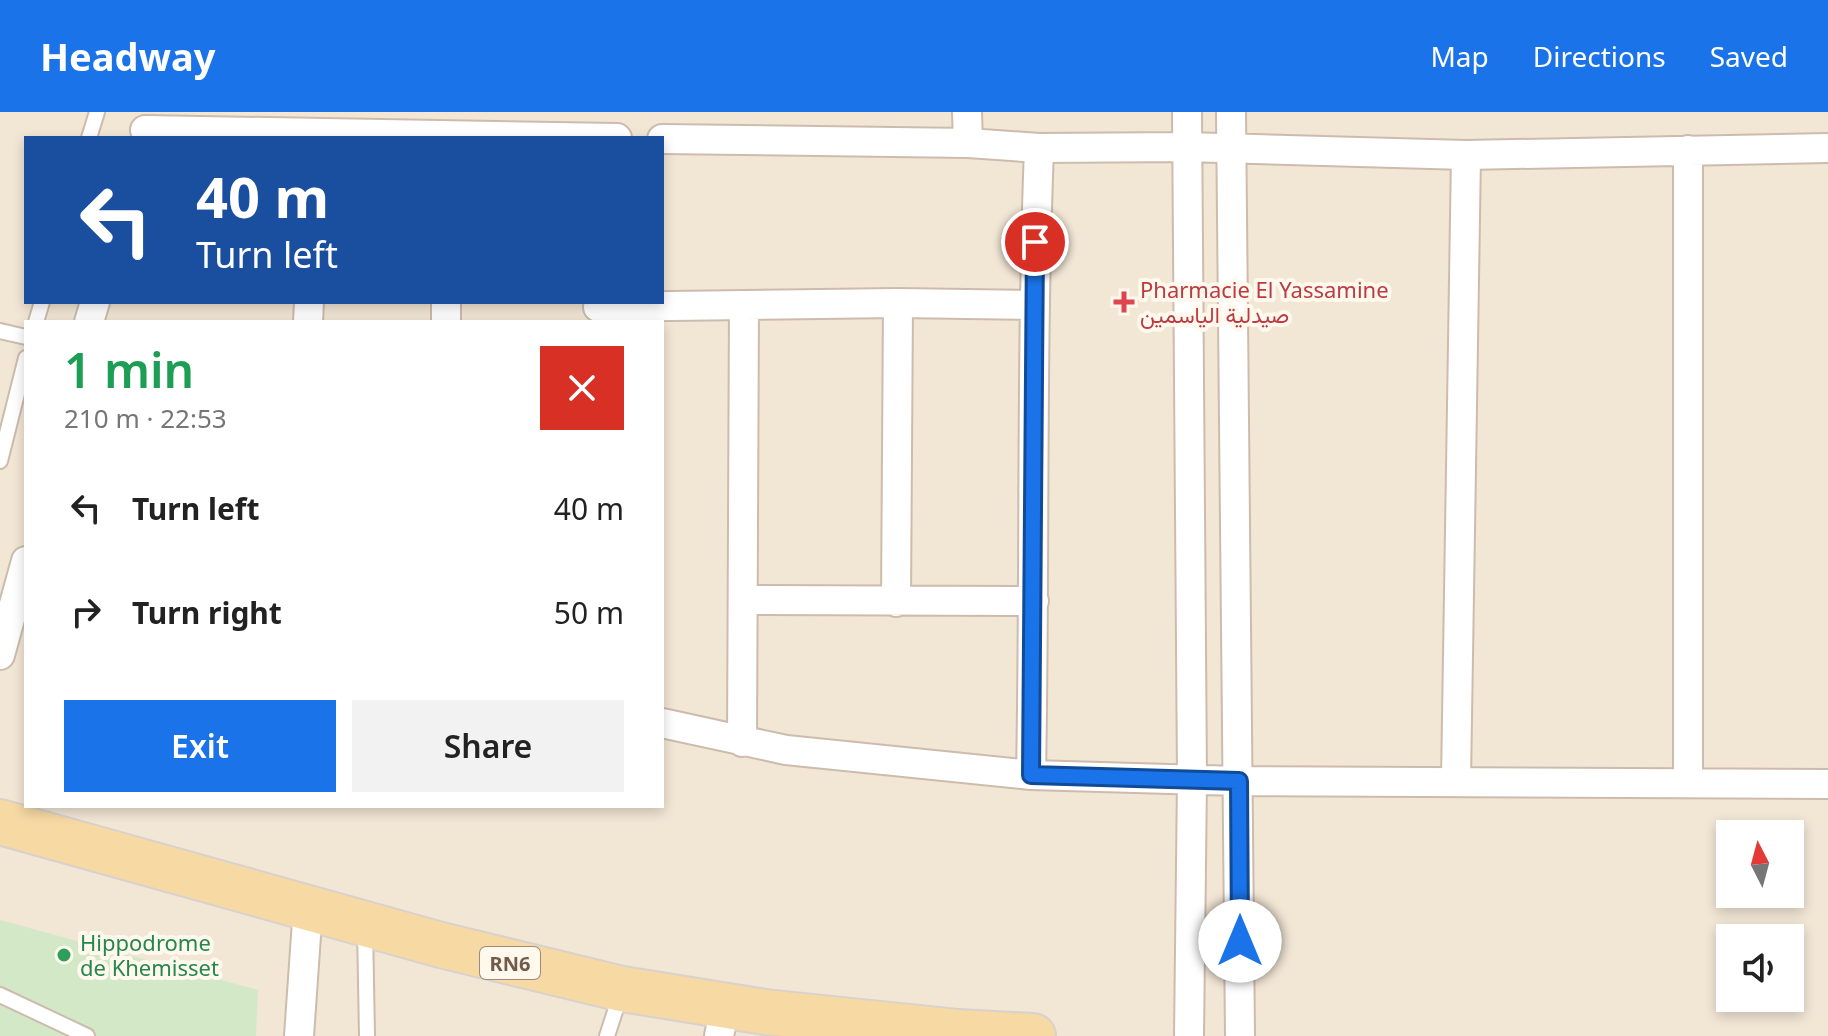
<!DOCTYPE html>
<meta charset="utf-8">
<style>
:root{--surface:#fff;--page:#f2f2f2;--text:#222;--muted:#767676;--accent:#1a73e8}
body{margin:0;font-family:"Noto Sans",Vazirmatn,sans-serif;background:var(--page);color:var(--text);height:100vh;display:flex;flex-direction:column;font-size:30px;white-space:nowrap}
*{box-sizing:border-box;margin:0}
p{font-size:26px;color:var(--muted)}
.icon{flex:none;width:44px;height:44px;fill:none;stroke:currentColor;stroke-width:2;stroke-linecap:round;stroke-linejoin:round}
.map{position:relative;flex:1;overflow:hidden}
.panel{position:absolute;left:24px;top:208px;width:640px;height:488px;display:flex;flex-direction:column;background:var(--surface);border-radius:0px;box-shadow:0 4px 12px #0003}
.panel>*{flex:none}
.hud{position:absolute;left:24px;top:24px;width:640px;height:168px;border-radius:0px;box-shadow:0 4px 12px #0003;background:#1a4fa0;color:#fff;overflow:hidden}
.needle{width:52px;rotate:354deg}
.controls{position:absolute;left:1716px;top:708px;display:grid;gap:16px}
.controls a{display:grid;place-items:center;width:88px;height:88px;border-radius:0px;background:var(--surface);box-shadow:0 4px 12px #0003;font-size:40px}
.pin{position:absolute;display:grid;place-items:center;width:68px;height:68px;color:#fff;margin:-34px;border:4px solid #fff;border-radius:50%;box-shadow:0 2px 8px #0007}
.me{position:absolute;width:88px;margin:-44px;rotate:0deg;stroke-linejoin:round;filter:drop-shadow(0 0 6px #0008)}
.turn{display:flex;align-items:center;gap:28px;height:168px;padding:0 40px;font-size:36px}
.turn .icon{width:104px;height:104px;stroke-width:2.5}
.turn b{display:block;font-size:56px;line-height:68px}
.round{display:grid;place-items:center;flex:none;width:84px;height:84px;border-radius:0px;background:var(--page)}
.headline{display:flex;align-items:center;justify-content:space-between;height:136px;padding:0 40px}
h1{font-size:48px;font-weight:600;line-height:60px;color:#1e9e55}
.button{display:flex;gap:16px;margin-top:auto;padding:16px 40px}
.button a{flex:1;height:92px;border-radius:0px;background:var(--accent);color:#fff;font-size:32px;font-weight:600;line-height:92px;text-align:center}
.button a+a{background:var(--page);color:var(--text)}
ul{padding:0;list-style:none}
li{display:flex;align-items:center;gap:24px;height:104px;padding:0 40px}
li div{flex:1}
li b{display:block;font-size:30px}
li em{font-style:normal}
header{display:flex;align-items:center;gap:48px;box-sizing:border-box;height:112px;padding:0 40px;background:var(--accent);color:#fff}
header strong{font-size:38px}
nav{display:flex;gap:44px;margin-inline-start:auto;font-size:28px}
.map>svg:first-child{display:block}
</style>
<header>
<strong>Headway</strong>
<nav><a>Map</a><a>Directions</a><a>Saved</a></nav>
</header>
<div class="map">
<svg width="1828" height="924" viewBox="0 0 1828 924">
<rect width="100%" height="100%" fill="#fbf4e7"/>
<path fill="#f2e6d5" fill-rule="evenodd" d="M0,0H1828V924H0ZM26,26H662V190H26ZM26,210H662V694H26ZM1730,722H1790V782H1730ZM1730,826H1790V886H1730Z"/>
<path fill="#d3e8c6" d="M0,808L258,878L256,924H0Z"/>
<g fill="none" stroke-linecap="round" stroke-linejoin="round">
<g stroke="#cdbcad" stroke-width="18">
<path id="lane" d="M89,26L97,0
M36,210L42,190
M0,219L26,225
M0,349L26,246
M365,816L367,924
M0,883L87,924
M607,924L621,881"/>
</g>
<g stroke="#cdbcad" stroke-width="32">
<path id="street" d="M967,0L968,31
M1187,0L1192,667L1189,924
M1231,0L1240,924
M145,18L617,26
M662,27L968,31L1039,36L1186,35L1466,43L1828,36
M598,195L898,191L1033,193
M89,210L95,190
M308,210L309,190
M446,210V190
M744,488L1034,489
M896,490L898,191
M0,543L26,449
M662,611L786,638L1031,663L1239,669L1828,672
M742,630L744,193
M1031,663C1035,454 1031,245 1039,36
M1456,669L1466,43
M1688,670V38
M299,924L308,795
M719,924L725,894"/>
</g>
<g stroke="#d8d1cd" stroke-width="48">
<path id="primary" d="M0,710L441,833L622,877L765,900L958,920L1033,924"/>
</g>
<use href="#lane" stroke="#fff" stroke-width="14"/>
<use href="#street" stroke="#fff" stroke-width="28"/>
<use href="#primary" stroke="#f6d9a3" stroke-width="44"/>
</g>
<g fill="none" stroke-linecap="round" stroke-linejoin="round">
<g stroke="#114b97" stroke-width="20">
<path id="route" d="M1035,130L1031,663L1239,669L1240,829"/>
</g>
<use href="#route" stroke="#1a73e8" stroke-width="14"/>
</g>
<path fill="#e0444e" stroke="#fef8ed" stroke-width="3" d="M1120 178h8v8h8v8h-8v8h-8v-8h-8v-8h8z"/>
<circle fill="#2e9e5b" stroke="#fef8ed" stroke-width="3" cx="64" cy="843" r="8"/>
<g text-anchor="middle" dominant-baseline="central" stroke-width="8" stroke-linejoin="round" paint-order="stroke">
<rect fill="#fef8ed" stroke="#9d8a7c" stroke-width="2" x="480" y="835" width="60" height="32" rx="6"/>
<g font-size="20" font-weight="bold" fill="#735b4c">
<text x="510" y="851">RN6</text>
</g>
<g font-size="22" fill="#be3a42" stroke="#fef8ed" text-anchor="start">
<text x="1140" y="177">Pharmacie El Yassamine<tspan x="1140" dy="25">صيدلية الياسمين</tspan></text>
</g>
<g font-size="22" fill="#27864d" stroke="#fef8ed" text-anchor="start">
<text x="80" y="830">Hippodrome<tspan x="80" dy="25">de Khemisset</tspan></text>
</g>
</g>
</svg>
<div class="controls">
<a><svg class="needle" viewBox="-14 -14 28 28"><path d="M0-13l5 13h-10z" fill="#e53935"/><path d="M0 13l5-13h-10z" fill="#767676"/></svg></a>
<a><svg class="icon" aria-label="sound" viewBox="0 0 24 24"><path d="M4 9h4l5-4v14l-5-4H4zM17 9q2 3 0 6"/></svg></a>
</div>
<div class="pin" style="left:1035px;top:130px;background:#d93025"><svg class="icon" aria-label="arrive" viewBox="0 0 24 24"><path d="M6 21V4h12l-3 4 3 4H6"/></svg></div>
<svg class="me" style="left:1240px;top:829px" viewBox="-20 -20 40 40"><circle r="19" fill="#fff"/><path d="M0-13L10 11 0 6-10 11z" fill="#1a73e8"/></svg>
<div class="hud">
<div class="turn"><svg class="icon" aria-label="left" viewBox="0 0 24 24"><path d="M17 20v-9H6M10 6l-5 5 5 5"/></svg><div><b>40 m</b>Turn left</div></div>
</div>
<section class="panel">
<div class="headline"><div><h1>1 min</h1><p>210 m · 22:53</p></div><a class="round" style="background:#d93025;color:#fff"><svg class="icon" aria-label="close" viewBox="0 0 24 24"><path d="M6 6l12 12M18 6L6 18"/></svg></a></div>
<ul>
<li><svg class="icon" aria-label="left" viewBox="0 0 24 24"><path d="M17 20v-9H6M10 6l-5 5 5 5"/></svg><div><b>Turn left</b></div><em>40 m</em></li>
<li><svg class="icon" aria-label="right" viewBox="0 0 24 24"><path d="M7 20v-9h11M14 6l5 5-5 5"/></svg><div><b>Turn right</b></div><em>50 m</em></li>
</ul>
<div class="button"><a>Exit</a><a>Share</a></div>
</section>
</div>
